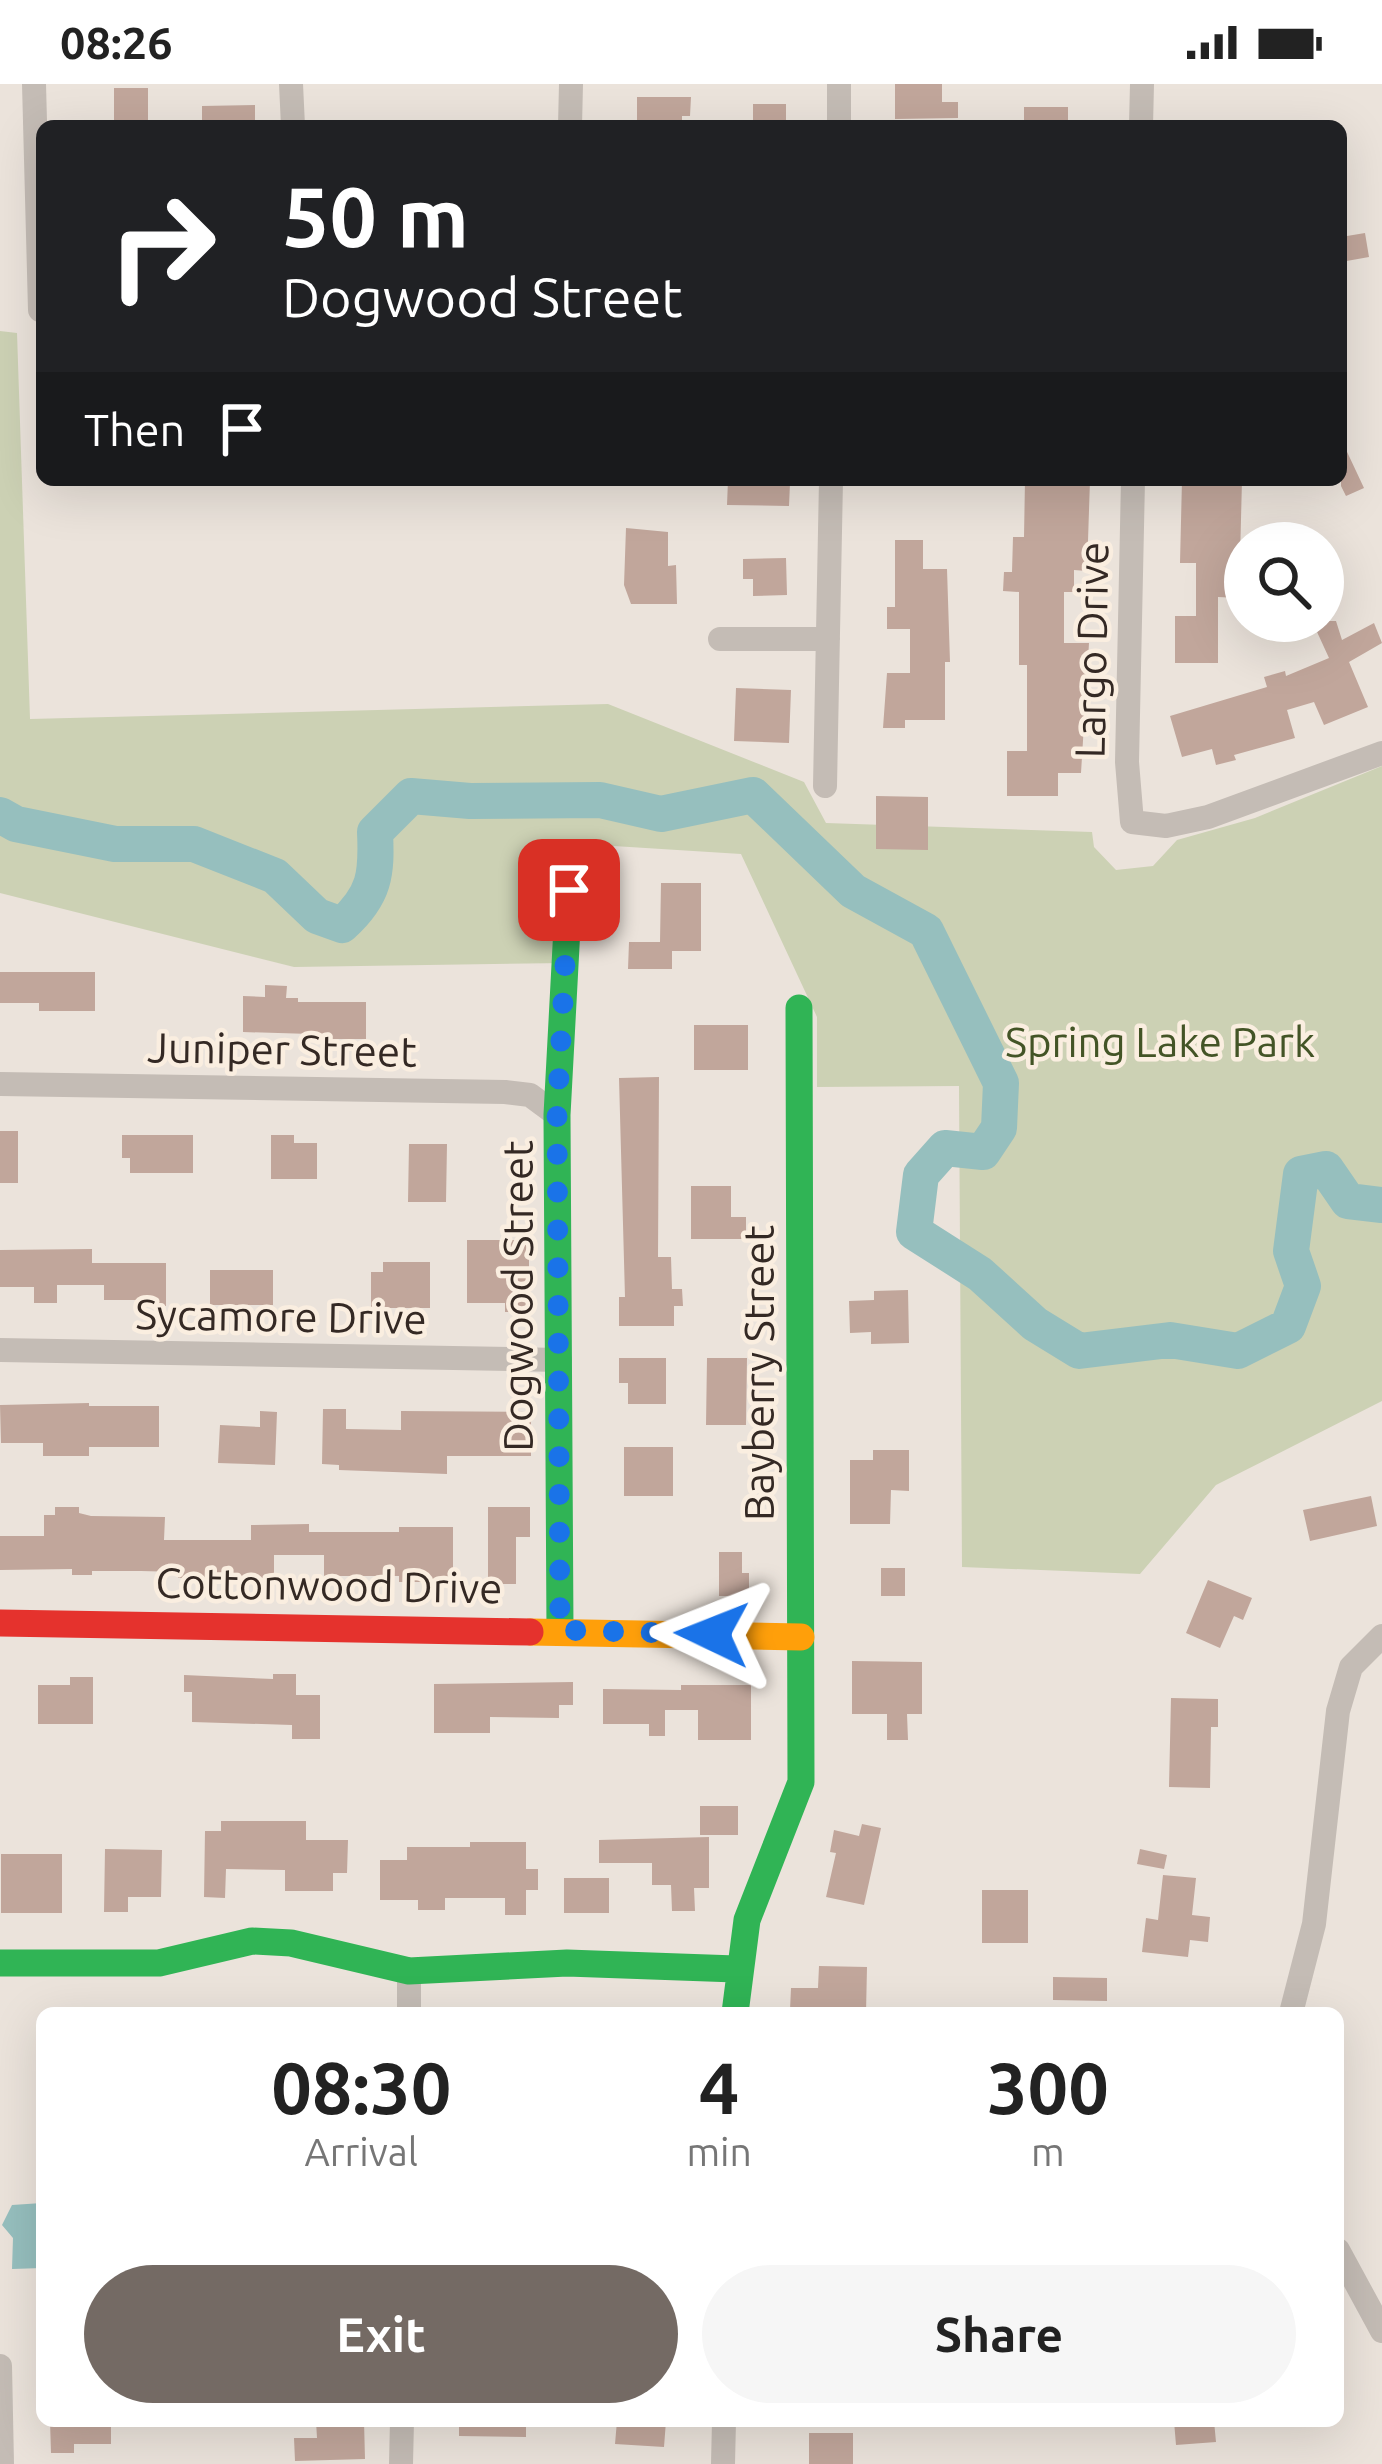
<!DOCTYPE html>
<style>
:root{--surface:#fff;--page:#f6f6f6;--text:#222;--muted:#767676;--accent:#746a64}
body{margin:0;font-family:Ubuntu,sans-serif;background:var(--page);color:var(--text);height:100vh;display:flex;flex-direction:column;font-size:45px;white-space:nowrap}
*{box-sizing:border-box;margin:0}
p{font-size:39px;color:var(--muted)}
.icon{flex:none;width:66px;height:66px;fill:none;stroke:currentColor;stroke-width:2;stroke-linecap:round;stroke-linejoin:round}
.map{position:relative;flex:1;overflow:hidden}
.side{position:absolute;left:36px;top:1923px;width:1308px;height:420px;display:flex;flex-direction:column;background:var(--surface);border-radius:18px;box-shadow:0 12px 48px #0002}
.side>*{flex:none}
.banner{position:absolute;left:36px;top:36px;width:1311px;height:366px;border-radius:18px;box-shadow:0 12px 48px #0002;background:#202124;color:#fff;overflow:hidden}
.controls{position:absolute;left:1224px;top:438px;display:grid;gap:24px}
.controls a{display:grid;place-items:center;width:120px;height:120px;border-radius:50%;background:var(--surface);box-shadow:0 12px 48px #0002;font-size:60px}
.pin{position:absolute;display:grid;place-items:center;width:102px;height:102px;color:#fff;margin:-51px;border-radius:24px;box-shadow:0 6px 18px #0006}
.me{position:absolute;width:132px;margin:-66px;rotate:272deg;stroke-linejoin:round;filter:drop-shadow(0 0 9px #0008)}
.turn{display:flex;align-items:center;gap:42px;height:252px;padding:0 48px;font-size:54px}
.turn .icon{width:156px;height:156px;stroke-width:2.5}
.turn b{display:block;font-size:84px;line-height:102px}
.then{display:flex;align-items:center;height:114px;padding:0 48px;background:#0003;gap:24px;font-size:45px}
.eta{display:flex;justify-content:space-evenly;align-items:center;height:204px;text-align:center}
.eta b{font-size:72px;font-weight:600;line-height:84px}
.cta{display:flex;gap:24px;margin-top:auto;padding:24px 48px}
.cta a{flex:1;height:138px;border-radius:72px;background:var(--accent);color:#fff;font-size:48px;font-weight:600;line-height:138px;text-align:center}
.cta a+a{background:var(--page);color:var(--text)}
.status{display:flex;justify-content:space-between;align-items:center;height:84px;padding:0 60px;background:var(--surface);direction:ltr}
.status svg{height:33px;fill:currentColor}
.map>svg:first-child{display:block}
</style>
<div class="status"><b>08:26</b><svg viewBox="0 0 49 12"><path d="M0 12V9h3v3zM5 12V6h3v6zM10 12V3h3v9zM15 12V0h3v12zM26 1h20v11H26zM47 4h2v5h-2z"/></svg></div>
<div class="map">
<svg width="1382" height="2380" viewBox="0 0 1382 2380">
<rect width="100%" height="100%" fill="#ebe3db"/>
<path fill="#ccd1b4" d="M0,247L17,249L30,635L608,620L804,698L826,739L1092,748L1094,763L1116,786L1153,782L1177,756L1255,734L1382,682V1317L1216,1401L1140,1490L962,1483L959,1002L817,1003V933L741,770L566,759L565,879L294,883L0,809Z"/>
<path fill="#96bfbe" d="M42,2119V2184L12,2185L13,2154L2,2141L12,2121Z"/>
<g fill="none" stroke-linecap="round" stroke-linejoin="round">
<path stroke="#96bfbe" stroke-width="36" d="M0,731L16,740L115,760H194L275,792L317,832L342,841C375,811 377,790 375,748L411,712L470,717L600,716L661,730L753,711L853,807L926,847L1001,999L999,1044L983,1068L945,1064L921,1091L914,1148L980,1190L1035,1240L1079,1267L1170,1256L1238,1267L1288,1242L1303,1202L1291,1167L1301,1090L1326,1085L1348,1117L1382,1121"/>
</g>
<path fill="#c1a69b" d="M895,0H942V18H958V34L895,35Z
M114,4H148V42H114Z
M637,13H691L690,32H682V42H637Z
M753,20H786V42H753Z
M255,21V42H202V22Z
M1024,23H1068V42H1024Z
M1365,149L1369,173L1341,178V153Z
M1341,355L1364,404L1346,412L1341,402Z
M728,396L790,399L789,422L727,421Z
M1025,396H1090L1087,487L1074,486V508H1064V559H1089L1081,689H1058V712H1007V667H1027V581H1019V508L1003,507L1004,488H1012L1013,453H1024Z
M1182,396H1242L1239,514L1218,513V579H1175V532H1196V479H1180Z
M626,444L668,448V482L676,481L677,520H631L624,501Z
M895,456H923V485H947L950,578H945V636H905V644H883L887,589H910V545H887V523H895Z
M1325,456L1340,499L1323,505V457Z
M786,474L787,511L753,512V495H743V475Z
M1312,537H1336L1342,556L1374,539L1382,559L1349,578L1368,623L1324,641L1314,618L1287,626L1295,654L1234,671L1236,676L1216,681L1212,665L1182,673L1170,632L1267,603L1264,593L1285,587L1286,592L1329,574Z
M736,604L791,606L789,659L734,657Z
M876,712L928,713V766L876,765Z
M661,799H701V867H672V885H628L629,858H660Z
M0,888H95V927H39V919H0Z
M265,901L287,902L286,914H298V918H366V955H311V950L243,948V912L265,913Z
M694,941H748V986H694Z
M659,993L658,1173H671L672,1205H682L683,1222H674V1242H619V1213H625L619,994Z
M0,1047H18V1099H0Z
M122,1051H193V1089H130V1074H122Z
M271,1051H294V1059H317V1095H271Z
M409,1060H447L446,1118H408Z
M691,1102H731V1133H746V1155H691Z
M467,1156H529V1228H505V1219H467Z
M92,1165V1179H166V1222H143V1216H104V1201H57V1219H34V1203H0V1166Z
M383,1178H430V1224H371V1188H383Z
M210,1186H273V1221H210Z
M908,1206L909,1259L871,1260V1248L850,1249L849,1217L874,1216V1207Z
M619,1274H666V1320H628V1299H619Z
M707,1274H747L746,1341H706Z
M89,1319V1322H159V1363H89V1372H43V1359H1L0,1321Z
M323,1325H346V1345L401,1346V1327L531,1328V1372H447V1390L339,1386V1381L322,1380Z
M260,1327L277,1328L275,1381L218,1379L220,1341L260,1343Z
M624,1363H673V1412H624Z
M873,1366H909V1407L891,1406L890,1440H850V1376H873Z
M1371,1412L1377,1442L1310,1457L1303,1426Z
M55,1423H79V1429L91,1432L165,1433L164,1456H251V1441L309,1440V1448H399V1443H453V1498H399V1492H324V1471H274V1494H178V1488L141,1487H92V1491H72V1485L0,1486V1452H44V1431H55Z
M488,1423H530V1453H516V1500H488Z
M719,1468H742V1489H749V1512H719Z
M881,1484H905V1512H881Z
M1208,1496L1252,1514L1243,1536L1234,1532L1220,1564L1186,1549Z
M852,1577L922,1578V1630H907L908,1656H887V1630H852Z
M273,1590H296V1611H320V1655H292V1641L192,1638V1608H184V1591L273,1595Z
M70,1593H93V1640H38V1601H70Z
M573,1598V1621H559V1634L490,1633V1649H434V1600Z
M681,1601H751V1656H698V1626H665V1652H649V1640H603V1605L681,1606Z
M1171,1614L1218,1615V1643H1211L1210,1704L1169,1703Z
M700,1722H738V1751H700Z
M221,1737H306V1756H348L347,1789H333V1807H285V1786L226,1785L225,1814L204,1813L205,1747H221Z
M862,1740L881,1744L864,1821L826,1813L836,1769L830,1768L834,1746L859,1752Z
M709,1753V1804H694L695,1827H672L671,1801H652V1779H599V1756Z
M470,1758H526V1785H538V1806H526V1831H505V1814H445V1826H418V1816H380V1776H407V1763H470Z
M105,1765L162,1766L161,1813H128V1828H104Z
M1140,1765L1167,1771L1164,1785L1137,1780Z
M1,1770H62V1829H1Z
M1163,1791L1196,1794L1192,1831L1210,1833L1208,1858L1190,1856L1188,1873L1142,1868L1146,1834L1158,1836Z
M564,1794H609V1829H564Z
M982,1806H1028V1859H982Z
M819,1882L867,1883L866,1929L790,1926L791,1904H818Z
M1053,1893L1107,1894V1917L1053,1916Z
M50,2337H111V2360H74V2369H51Z
M316,2337H364L365,2375L295,2377L294,2354H317Z
M459,2337H526V2353L459,2352Z
M617,2337H666L664,2363L615,2360Z
M1174,2337H1214L1216,2358L1176,2361Z
M809,2349H853V2380H809Z"/>
<g fill="none" stroke-linecap="round" stroke-linejoin="round">
<path stroke="#c4bcb5" stroke-width="24" d="M34,0L40,226
M291,0L293,42
M570,42L571,0
M839,42V0
M1141,42L1142,0
M1133,396L1127,678L1132,738L1166,742L1208,733L1382,669
M720,555H828
M825,702L831,396
M0,1000L505,1008L530,1011L557,1031
M0,1266L560,1276
M409,1929V1887
M1291,1929L1314,1840L1338,1627L1351,1583L1382,1552
M1338,2166L1382,2247
M0,2282L2,2380
M401,2380L402,2337
M723,2380L724,2337"/>
<path stroke="#30b455" stroke-width="27" d="M560,1546L557,1031L569,806
M0,1879H159L252,1857L291,1859L409,1887L567,1879L736,1885
M735,1929L747,1836L801,1698L799,924"/>
<path stroke="#ff9f0a" stroke-width="27" d="M530,1548L801,1553"/>
<path stroke="#e5322d" stroke-width="27" d="M0,1539L530,1548"/>
</g>
<g fill="none" stroke-linecap="round" stroke-linejoin="round">
<path stroke="#1a73e8" stroke-width="21" stroke-dasharray="0 37.8" d="M569,806L557,1030L560,1546L712,1550"/>
</g>
<g text-anchor="middle" dominant-baseline="central" stroke-width="9" stroke-linejoin="round" paint-order="stroke">
<g font-size="42" fill="#342924" stroke="#faeee0">
<text transform="translate(1091 566) rotate(-89)">Largo Drive</text>
<text transform="translate(282 965) rotate(1)">Juniper Street</text>
<text transform="translate(517 1212) rotate(-90)">Dogwood Street</text>
<text transform="translate(281 1232) rotate(1)">Sycamore Drive</text>
<text transform="translate(758 1289) rotate(-90)">Bayberry Street</text>
<text transform="translate(329 1501) rotate(1)">Cottonwood Drive</text>
</g>
<g font-size="42" fill="#435426" stroke="#faeee0">
<text x="1160" y="957">Spring Lake Park</text>
</g>
</g>
</svg>
<div class="controls">
<a><svg class="icon" aria-label="search" viewBox="0 0 24 24"><circle cx="10" cy="10" r="6"/><path d="M15 15l6 6"/></svg></a>
</div>
<div class="pin" style="left:569px;top:806px;background:#d93025"><svg class="icon" aria-label="arrive" viewBox="0 0 24 24"><path d="M6 21V4h12l-3 4 3 4H6"/></svg></div>
<svg class="me" style="left:712px;top:1550px" viewBox="-20 -20 40 40"><path d="M0-17L14 15 0 8-14 15z" fill="#1a73e8" stroke="#fff" stroke-width="4"/></svg>
<div class="banner">
<div class="turn"><svg class="icon" aria-label="right" viewBox="0 0 24 24"><path d="M7 20v-9h11M14 6l5 5-5 5"/></svg><div><b>50 m</b>Dogwood Street</div></div>
<div class="then">Then<svg class="icon" aria-label="arrive" viewBox="0 0 24 24"><path d="M6 21V4h12l-3 4 3 4H6"/></svg></div>
</div>
<section class="side">
<div class="eta">
<div><b>08:30</b><p>Arrival</p></div>
<div><b>4</b><p>min</p></div>
<div><b>300</b><p>m</p></div>
</div>
<div class="cta"><a>Exit</a><a>Share</a></div>
</section>
</div>
